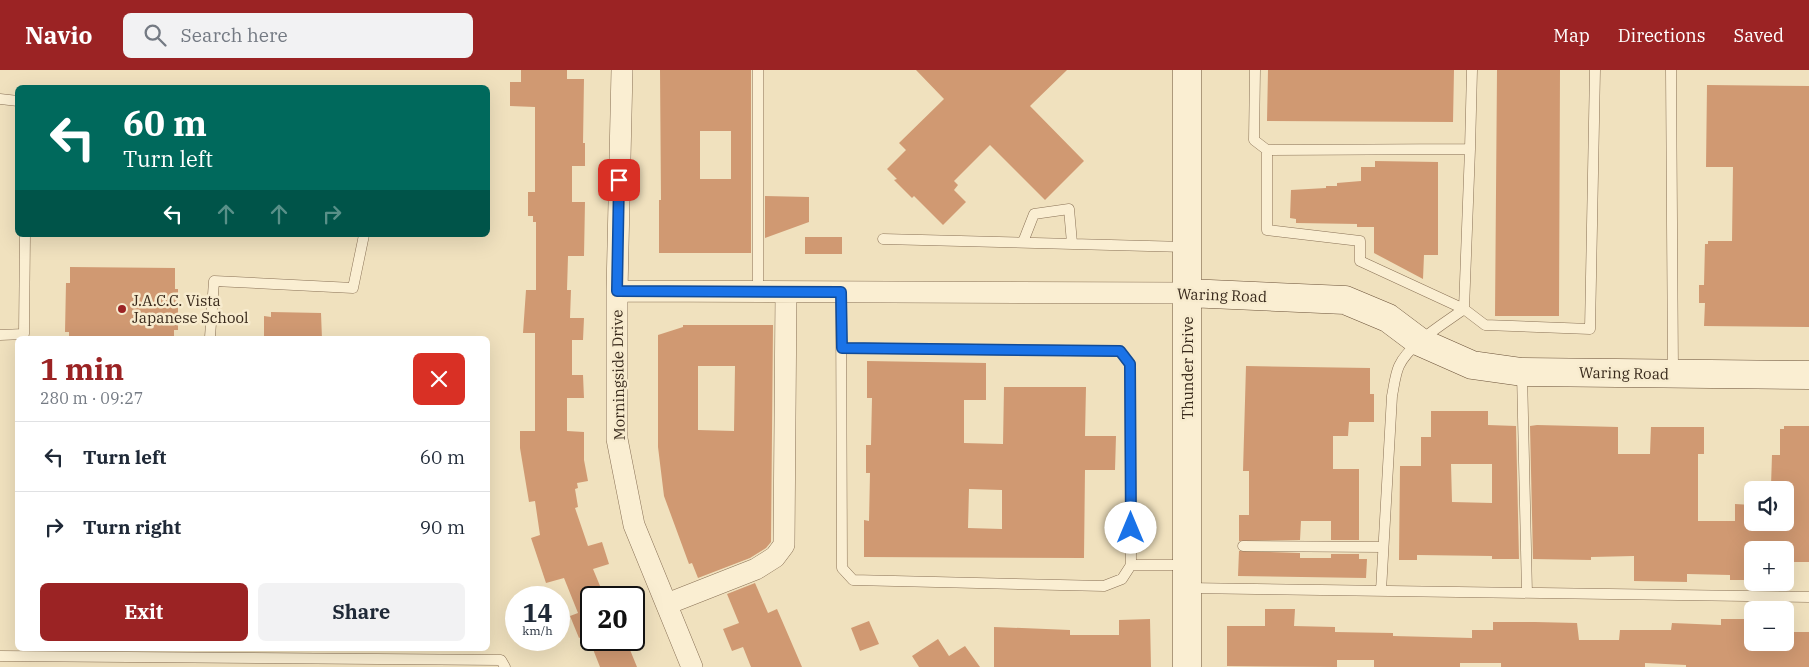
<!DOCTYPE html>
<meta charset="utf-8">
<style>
:root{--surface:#fff;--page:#f2f2f3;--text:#1f2937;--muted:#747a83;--line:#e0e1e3;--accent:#9b2324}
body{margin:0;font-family:"IBM Plex Serif",serif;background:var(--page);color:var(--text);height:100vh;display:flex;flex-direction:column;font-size:19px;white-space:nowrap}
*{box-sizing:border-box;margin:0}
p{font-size:16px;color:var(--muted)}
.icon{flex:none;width:28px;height:28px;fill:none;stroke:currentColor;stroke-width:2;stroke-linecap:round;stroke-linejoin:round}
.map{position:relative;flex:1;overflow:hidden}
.panel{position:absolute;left:15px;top:266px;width:475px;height:315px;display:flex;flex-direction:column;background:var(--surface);border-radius:8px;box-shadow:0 5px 20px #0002}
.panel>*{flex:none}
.banner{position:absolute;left:15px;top:15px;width:475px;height:152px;border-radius:8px;box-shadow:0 5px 20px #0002;background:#00695c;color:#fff;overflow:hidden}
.fabs{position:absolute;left:1744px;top:411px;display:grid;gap:10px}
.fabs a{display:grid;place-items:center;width:50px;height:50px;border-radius:8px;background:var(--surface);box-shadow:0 5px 20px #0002;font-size:25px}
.speed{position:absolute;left:505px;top:516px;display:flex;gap:10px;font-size:25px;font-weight:700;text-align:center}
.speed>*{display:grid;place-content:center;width:65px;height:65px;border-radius:50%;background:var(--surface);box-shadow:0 5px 20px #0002;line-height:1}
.speed small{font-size:12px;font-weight:400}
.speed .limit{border:2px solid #111;border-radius:8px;background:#fff;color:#111}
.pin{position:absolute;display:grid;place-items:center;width:42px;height:42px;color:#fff;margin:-21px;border-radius:10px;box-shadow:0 2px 8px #0006}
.me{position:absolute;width:55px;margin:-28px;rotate:0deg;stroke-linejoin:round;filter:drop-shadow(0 0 4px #0008)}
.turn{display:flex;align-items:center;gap:18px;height:105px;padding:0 25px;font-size:22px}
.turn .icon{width:65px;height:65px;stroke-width:2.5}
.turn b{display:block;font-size:35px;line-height:42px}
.lanes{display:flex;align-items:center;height:48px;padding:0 25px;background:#0003;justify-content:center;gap:25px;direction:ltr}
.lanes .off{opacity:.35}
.round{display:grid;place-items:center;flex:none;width:52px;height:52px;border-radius:8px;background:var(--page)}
.overview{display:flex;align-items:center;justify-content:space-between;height:85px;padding:0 25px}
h1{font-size:30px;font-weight:700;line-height:38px;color:var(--accent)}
.action{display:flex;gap:10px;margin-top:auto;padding:10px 25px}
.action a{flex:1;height:58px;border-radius:8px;background:var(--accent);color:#fff;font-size:20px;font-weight:700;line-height:58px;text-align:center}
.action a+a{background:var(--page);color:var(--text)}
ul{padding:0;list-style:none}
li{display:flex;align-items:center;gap:15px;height:70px;padding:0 25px;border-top:1px solid var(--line)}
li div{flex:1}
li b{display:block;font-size:19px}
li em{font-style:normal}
header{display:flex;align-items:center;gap:30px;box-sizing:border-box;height:70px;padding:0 25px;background:var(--accent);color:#fff}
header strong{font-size:24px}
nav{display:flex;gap:28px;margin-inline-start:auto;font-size:18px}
.search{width:350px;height:45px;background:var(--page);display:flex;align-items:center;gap:12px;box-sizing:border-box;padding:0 18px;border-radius:8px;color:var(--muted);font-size:19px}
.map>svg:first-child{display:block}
</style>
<header>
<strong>Navio</strong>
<div class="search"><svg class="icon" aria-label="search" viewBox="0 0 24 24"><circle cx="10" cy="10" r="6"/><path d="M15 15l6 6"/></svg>Search here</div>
<nav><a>Map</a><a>Directions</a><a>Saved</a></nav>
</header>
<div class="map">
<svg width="1809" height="597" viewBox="0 0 1809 597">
<rect width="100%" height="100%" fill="#f0e1be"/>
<path fill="#d09972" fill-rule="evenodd" d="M521,0H567V9H584L583,73H585V96H572V132H585L584,186H568L567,220H571L570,248H584L583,270H572V305H583L584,328H567V361L584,362V390L588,411L577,413L578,418L575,419L578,437L575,438L588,476L602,472L609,494L593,499L605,528H591V570H626L637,597H600L587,564L579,568L570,546L578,543L564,508L546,513L531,468L540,465L535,431L529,432L520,378V361H535V263H523L526,220H536V152H533V146H528V122H535V37L510,36V12H521Z
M660,0H751V183H659V130H661ZM700,61H731V109H700Z
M916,0H1067L1030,36L1084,91L1045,130L990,75L954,111L958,115L954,120L966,132L943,155L914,126L912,128L894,110L897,109L887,99L906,80L899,73L944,29Z
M1268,0H1454L1453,52L1267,51Z
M1497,0H1560L1559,246H1495Z
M1707,15L1809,16V257L1704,256L1705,233H1699V215H1704L1705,174H1708V171H1732L1733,97H1706Z
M1375,91L1438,92V185H1424L1423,209L1374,183V157H1357V154L1296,153V149L1290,148L1291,120L1326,118V116H1337V113L1361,111V97H1375Z
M765,126L809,127V152L765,168Z
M805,167H842V184H805Z
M70,197L175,198V219H178V260H174V269H69V262H65L66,213H70Z
M271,242L321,243L322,269L264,268V246L271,247Z
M683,255H773L771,472L766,478L750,488L698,508L692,493L689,494L664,426L658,377V265L683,257ZM698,296H735L734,361L698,360Z
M867,291L986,293V330H964V373L1003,374L1004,317H1086L1085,366H1116L1115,400H1085L1084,488L864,487V450L869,451L870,403H866V375H871L872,328H867ZM969,419L1002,420V459L968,458Z
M1246,296L1370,298V324H1374V352H1349L1348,366H1333V399H1359V470H1331V451H1301L1300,470L1239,471V445H1249V401H1243Z
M1431,341H1488V355L1516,356L1519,489H1492V486L1417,485V490H1399L1400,396H1421V367H1431ZM1451,394H1492V433L1452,432Z
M1537,355L1618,357V384H1650L1651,357H1704V384H1698V451H1735V434L1752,435V452H1785L1786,416H1771L1772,385H1780V359H1784V356H1809V492H1785V480H1752V510H1730V505L1687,504V512L1634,511V486L1591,487V490L1533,489L1530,356Z
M1239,481L1300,483V488H1331V484H1359V489H1367L1366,508L1238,506Z
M755,513L768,543L777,539L802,597H751L743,577L732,581L723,559L739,553L727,524Z
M1265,539H1295L1294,556L1335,557V562L1393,563V566L1472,568V560H1493V552H1535L1577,553L1579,570H1619L1620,560H1671L1672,553L1721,555V549H1752V572H1787V562H1809V597H1686V595L1645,593V597H1501V593H1460V597H1374V590H1337V597L1227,596V556H1265Z
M1150,549L1151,597H994V557L1070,560V565H1119V550Z
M869,551L879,574L860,581L851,558Z
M938,569L949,586L965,576L980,597H919L912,586Z"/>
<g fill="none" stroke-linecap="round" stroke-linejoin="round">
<g stroke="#897156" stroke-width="11">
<path id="lane" d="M758,0V222
M1255,0L1254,70L1267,80L1470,79L1464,239
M1671,0L1673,302
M0,29L18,31
M1470,79L1472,0
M1267,80V160L1360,171V191L1464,239L1485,255L1590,259L1595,0
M883,169L1186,177
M1023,172L1034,144L1069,139L1072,173
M841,222L842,498L853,510L1104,516L1122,509L1131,495H1185
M0,265L24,264L25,165
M210,267L214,211L353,218L364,165
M842,278L1120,281L1130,294L1131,495
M1522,303L1527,523
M1243,476L1383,477
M1188,518L1809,527
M1381,521L1392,326C1394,316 1395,305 1399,296C1409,274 1445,253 1464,239
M0,586L501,590L505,597"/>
</g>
<g stroke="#897156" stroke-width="22">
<path id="street" d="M622,0L617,221V369L634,455L692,597
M617,221L1187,223
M667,534L756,499L775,487L784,475L786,222"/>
</g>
<g stroke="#6b5239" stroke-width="29">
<path id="secondary" d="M1187,0V597
M1187,223L1345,230L1388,248L1420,272L1472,295L1522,302L1809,305"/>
</g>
<use href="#lane" stroke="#faeed2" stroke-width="10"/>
<use href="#street" stroke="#faeed2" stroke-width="21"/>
<use href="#secondary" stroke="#faeed2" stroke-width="28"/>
</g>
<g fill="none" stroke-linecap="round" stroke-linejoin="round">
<g stroke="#114b97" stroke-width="12">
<path id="route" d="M619,110L617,221L841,222L842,278L1120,281L1130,294L1131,458"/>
</g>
<use href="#route" stroke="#1a73e8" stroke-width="9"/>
</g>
<circle fill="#9b2324" stroke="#f7ebce" stroke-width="2" cx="122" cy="239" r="5"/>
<g text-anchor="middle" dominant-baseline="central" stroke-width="5" stroke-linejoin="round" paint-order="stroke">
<g font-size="15" fill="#38291b" stroke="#f7ebce">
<text transform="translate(1222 225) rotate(2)">Waring Road</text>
<text transform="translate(1187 298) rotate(-90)">Thunder Drive</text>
<text transform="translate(1624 303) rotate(1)">Waring Road</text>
<text transform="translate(618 305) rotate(-91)">Morningside Drive</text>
</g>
<g font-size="15" fill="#38291b" stroke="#f7ebce" text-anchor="start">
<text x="132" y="230">J.A.C.C. Vista<tspan x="132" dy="17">Japanese School</tspan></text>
</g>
</g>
</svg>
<div class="fabs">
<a><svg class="icon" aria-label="sound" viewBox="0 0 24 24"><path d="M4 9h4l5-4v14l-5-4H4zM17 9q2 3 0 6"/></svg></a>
<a>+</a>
<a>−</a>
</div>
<div class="speed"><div>14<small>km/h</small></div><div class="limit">20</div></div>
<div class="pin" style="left:619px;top:110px;background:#d93025"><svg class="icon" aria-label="arrive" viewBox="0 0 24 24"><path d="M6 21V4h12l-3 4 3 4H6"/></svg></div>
<svg class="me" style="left:1131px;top:458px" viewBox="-20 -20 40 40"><circle r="19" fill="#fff"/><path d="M0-13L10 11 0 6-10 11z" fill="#1a73e8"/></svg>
<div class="banner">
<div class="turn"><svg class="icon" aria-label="left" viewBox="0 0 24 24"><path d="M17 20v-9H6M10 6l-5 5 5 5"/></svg><div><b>60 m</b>Turn left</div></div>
<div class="lanes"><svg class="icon" aria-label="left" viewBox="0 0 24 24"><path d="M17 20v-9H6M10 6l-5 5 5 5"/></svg><svg class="icon off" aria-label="ahead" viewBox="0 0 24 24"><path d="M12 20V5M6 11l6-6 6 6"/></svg><svg class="icon off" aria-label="ahead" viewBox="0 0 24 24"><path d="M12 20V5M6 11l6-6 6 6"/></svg><svg class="icon off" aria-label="right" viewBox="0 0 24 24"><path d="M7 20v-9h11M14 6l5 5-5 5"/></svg></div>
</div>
<section class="panel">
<div class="overview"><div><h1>1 min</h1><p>280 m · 09:27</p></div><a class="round" style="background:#d93025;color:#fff"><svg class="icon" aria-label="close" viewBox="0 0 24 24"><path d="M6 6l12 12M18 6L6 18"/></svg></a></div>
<ul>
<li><svg class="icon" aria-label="left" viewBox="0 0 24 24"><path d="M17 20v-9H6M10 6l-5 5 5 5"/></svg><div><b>Turn left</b></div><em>60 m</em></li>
<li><svg class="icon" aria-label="right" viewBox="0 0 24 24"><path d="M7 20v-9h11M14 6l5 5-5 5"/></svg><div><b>Turn right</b></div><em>90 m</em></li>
</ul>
<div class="action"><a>Exit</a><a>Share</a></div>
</section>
</div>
